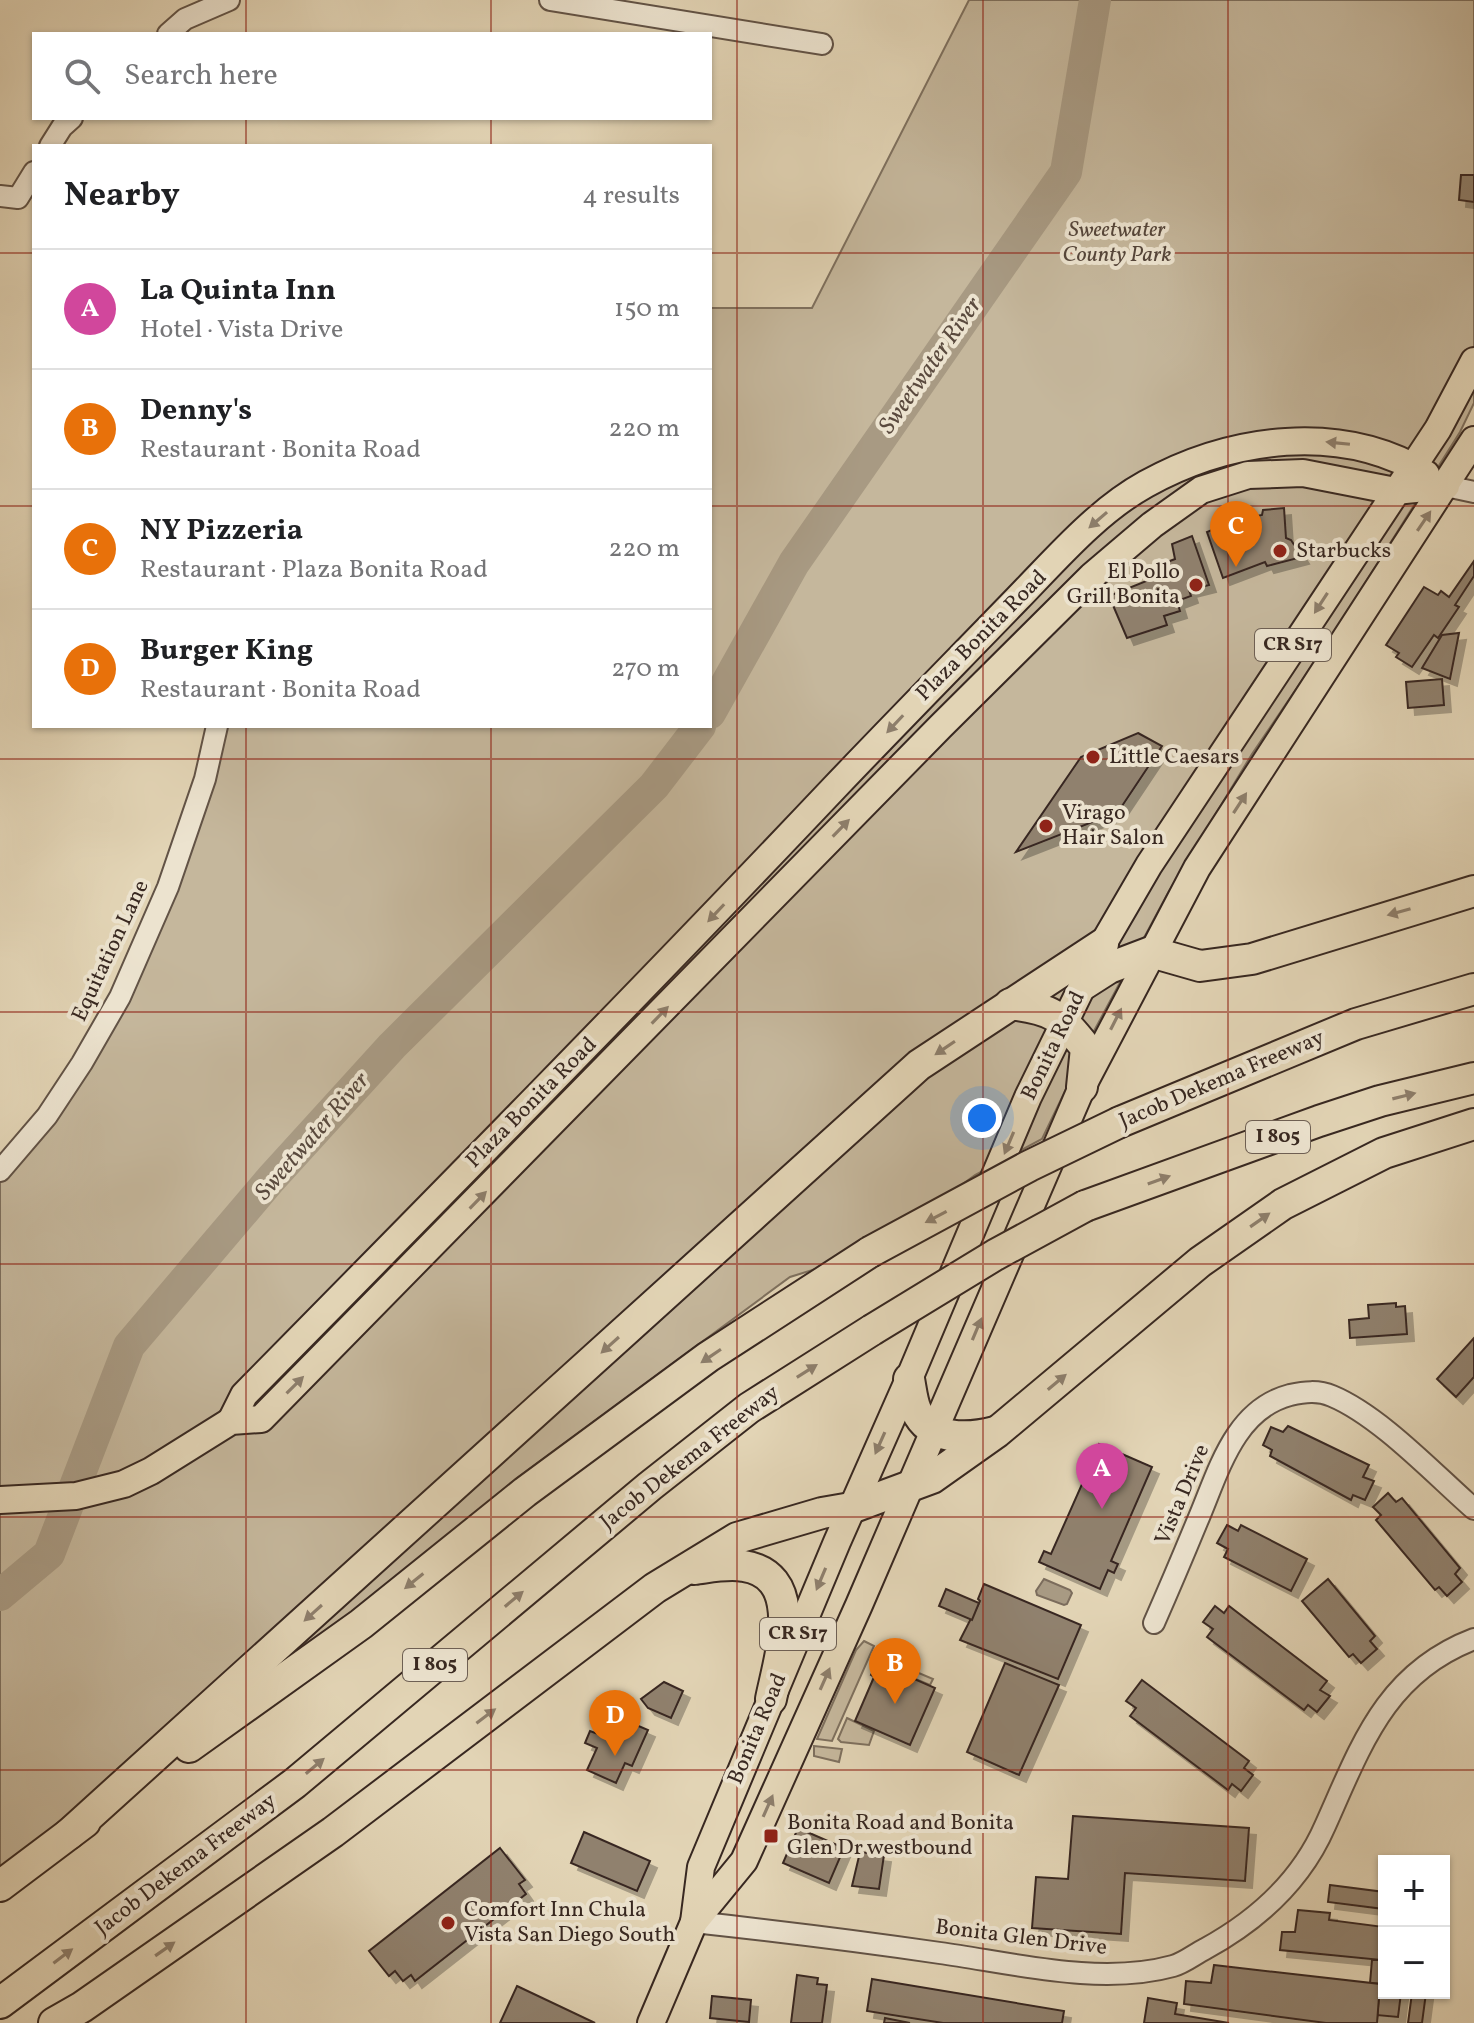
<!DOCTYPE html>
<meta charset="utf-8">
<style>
:root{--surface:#fff;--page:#f2f2f2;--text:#202124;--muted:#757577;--line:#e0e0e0;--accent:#d93025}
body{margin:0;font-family:Vollkorn,serif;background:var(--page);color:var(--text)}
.controls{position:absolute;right:24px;bottom:24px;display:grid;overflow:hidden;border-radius:0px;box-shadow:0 2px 6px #0004}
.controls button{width:72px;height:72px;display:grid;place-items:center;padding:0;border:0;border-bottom:2px solid var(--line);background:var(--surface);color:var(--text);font:40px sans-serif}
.you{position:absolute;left:982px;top:1118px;width:28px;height:28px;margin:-20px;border:6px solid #fff;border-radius:50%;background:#1a73e8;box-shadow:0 0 0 12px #1a73e833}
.badge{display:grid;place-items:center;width:52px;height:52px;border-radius:50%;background:var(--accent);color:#fff;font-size:26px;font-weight:700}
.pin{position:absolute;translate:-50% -66px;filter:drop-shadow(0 2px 4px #0008)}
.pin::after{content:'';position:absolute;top:42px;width:28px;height:24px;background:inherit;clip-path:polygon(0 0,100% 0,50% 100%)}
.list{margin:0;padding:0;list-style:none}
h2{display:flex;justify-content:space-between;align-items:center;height:104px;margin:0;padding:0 32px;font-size:34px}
h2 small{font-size:26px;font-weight:400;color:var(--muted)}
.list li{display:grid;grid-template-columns:52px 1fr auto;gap:24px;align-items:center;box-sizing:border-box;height:120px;padding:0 32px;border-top:2px solid var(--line)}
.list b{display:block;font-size:30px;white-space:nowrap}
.list p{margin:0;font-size:26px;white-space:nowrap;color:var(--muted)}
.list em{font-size:26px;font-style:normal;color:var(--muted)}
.icon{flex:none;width:44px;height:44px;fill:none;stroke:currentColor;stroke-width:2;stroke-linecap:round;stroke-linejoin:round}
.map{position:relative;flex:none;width:1474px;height:2023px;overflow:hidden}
.search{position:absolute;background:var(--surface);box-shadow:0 2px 6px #0004;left:32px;top:32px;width:680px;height:88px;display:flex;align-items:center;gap:20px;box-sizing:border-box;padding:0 28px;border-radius:0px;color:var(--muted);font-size:30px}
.panel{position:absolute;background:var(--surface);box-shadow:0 2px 6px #0004;left:32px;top:144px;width:680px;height:584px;border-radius:0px}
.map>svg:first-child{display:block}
</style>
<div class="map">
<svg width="1474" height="2023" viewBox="0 0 1474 2023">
<defs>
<filter id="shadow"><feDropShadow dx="7" dy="7" stdDeviation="0" flood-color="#0004"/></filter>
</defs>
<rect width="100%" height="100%" fill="#e2d4b5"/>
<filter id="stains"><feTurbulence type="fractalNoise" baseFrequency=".0025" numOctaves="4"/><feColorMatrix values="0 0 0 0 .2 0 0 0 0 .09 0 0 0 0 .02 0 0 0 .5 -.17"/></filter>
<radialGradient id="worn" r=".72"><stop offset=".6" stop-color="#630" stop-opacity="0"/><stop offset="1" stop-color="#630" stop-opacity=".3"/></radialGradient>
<!-- green -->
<g fill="#c5b79c" stroke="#7e705e" stroke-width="2">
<polygon points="969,0 1474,0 1474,403 1460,432 1330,639 1252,754 1169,891 1094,1031 1042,1139 975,1175 870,1252 790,1277 517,1478 353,1615 0,1886 0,1173 108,1019 223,726 710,726 710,308 812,308"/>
<polygon points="864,1641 874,1646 832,1741 817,1739 856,1650"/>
<polygon points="888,1660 933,1679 930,1685 896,1671 898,1667 887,1663"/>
<polygon points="847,1718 874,1731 869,1745 841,1742 838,1739"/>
<polygon points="814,1746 842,1749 839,1762 814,1756"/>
</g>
<!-- water -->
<polygon fill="#a89a83" stroke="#7b6c5c" stroke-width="2" points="1044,1579 1070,1590 1072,1593 1067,1604 1064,1605 1037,1595 1036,1591"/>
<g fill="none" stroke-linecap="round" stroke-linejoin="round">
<!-- river -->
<g stroke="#a89a83" stroke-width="32">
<polyline points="710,713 794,563 1066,172 1095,0"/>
<polyline points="0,1595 49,1554 129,1346 271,1179 392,1046 654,786 700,726"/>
</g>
</g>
<!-- building -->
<g fill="#90816e" stroke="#382821" stroke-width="2" filter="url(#shadow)">
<polygon points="1461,175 1474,175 1474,202 1459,200"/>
<polygon points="1284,508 1286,538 1291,540 1302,557 1267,566 1265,562 1223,578 1207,532 1226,524 1229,529 1246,522 1242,517 1254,512 1257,516 1262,515 1263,510"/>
<polygon points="1192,536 1209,585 1189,590 1191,596 1177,601 1180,611 1164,616 1167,625 1127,638 1109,596 1149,580 1146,570 1175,559 1172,544"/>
<polygon points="1474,561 1474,576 1455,605 1459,607 1438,638 1434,635 1412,667 1396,657 1399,653 1386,645 1424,587 1438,595 1441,591 1449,597"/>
<polygon points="1459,633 1450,679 1422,668 1442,635"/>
<polygon points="1442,679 1444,705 1408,708 1406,682"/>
<polygon points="1138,733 1162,746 1118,812 1016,852 1081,757"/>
<polygon points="1396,1303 1396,1307 1405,1306 1407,1334 1350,1338 1349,1320 1369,1318 1368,1305"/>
<polygon points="1474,1338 1474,1377 1456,1397 1437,1379"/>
<polygon points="1288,1426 1369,1465 1363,1477 1374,1481 1365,1500 1353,1495 1351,1500 1270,1456 1272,1450 1263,1445 1271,1427 1283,1432"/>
<polygon points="1099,1444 1152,1467 1111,1561 1118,1564 1114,1573 1108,1570 1100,1589 1039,1562 1044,1551 1051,1554 1091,1464 1084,1461 1088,1452 1095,1454"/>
<polygon points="1388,1493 1396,1502 1402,1498 1460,1568 1455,1574 1462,1582 1447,1596 1439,1587 1435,1590 1376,1520 1381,1515 1373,1507"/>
<polygon points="1227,1525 1238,1531 1241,1525 1307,1559 1291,1591 1224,1557 1228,1549 1217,1543"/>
<polygon points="1328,1579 1375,1636 1370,1641 1377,1649 1361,1663 1353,1654 1349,1657 1302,1601"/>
<polygon points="984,1584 1081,1625 1058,1679 960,1640 980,1601 978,1599"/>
<polygon points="946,1589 979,1603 972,1620 939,1606"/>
<polygon points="1215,1606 1224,1613 1229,1606 1327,1681 1320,1690 1330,1696 1317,1712 1308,1705 1304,1710 1207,1637 1213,1629 1203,1622"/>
<polygon points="888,1663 897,1668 896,1671 935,1688 910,1745 855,1721 874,1677 871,1675 875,1667 877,1668 879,1664 886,1667"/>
<polygon points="1005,1663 1059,1685 1019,1775 967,1752"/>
<polygon points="1142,1680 1249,1761 1244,1768 1253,1775 1241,1791 1232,1784 1228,1790 1130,1716 1136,1708 1126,1701"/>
<polygon points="664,1682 683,1691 671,1718 648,1708 641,1699"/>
<polygon points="615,1716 648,1730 632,1766 625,1763 616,1783 587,1770 597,1748 585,1743 590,1731 606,1737"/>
<polygon points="1073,1816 1249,1828 1245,1881 1125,1873 1121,1934 1032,1928 1036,1877 1068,1879"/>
<polygon points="798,1828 844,1848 829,1883 783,1863"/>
<polygon points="584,1832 650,1861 637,1891 571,1863"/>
<polygon points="500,1848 525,1880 519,1884 526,1894 415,1981 411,1975 403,1981 395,1971 389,1976 369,1951"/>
<polygon points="860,1852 884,1855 879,1889 852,1886"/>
<polygon points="1330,1885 1384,1892 1384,1909 1328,1902"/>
<polygon points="1298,1910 1330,1913 1329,1920 1384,1927 1381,1960 1280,1950 1282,1932 1295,1932"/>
<polygon points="1384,1942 1384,1993 1401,1993 1398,2017 1377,2015 1377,2020 1380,1984 1370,1983 1372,1960 1381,1960"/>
<polygon points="1214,1965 1380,1984 1377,2023 1326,2023 1184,2004 1186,1981 1211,1983"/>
<polygon points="797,1975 818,1978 817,1984 827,1985 822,2023 791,2023"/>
<polygon points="872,1979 1064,2011 1062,2023 943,2023 867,2011"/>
<polygon points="517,1986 595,2023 500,2023"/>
<polygon points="1412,1993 1426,1993 1422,2023 1408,2023"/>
<polygon points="712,1996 751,2000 749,2022 710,2018"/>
<polygon points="1148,1998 1177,2003 1175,2014 1229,2023 1144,2023"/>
<polygon points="885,2018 910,2023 884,2023"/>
</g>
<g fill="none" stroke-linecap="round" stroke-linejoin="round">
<defs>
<g id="minor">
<polyline points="550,0 822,44"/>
<polyline points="168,34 185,19 229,0"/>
<polyline points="50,146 62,127 72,118"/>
<polyline points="0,196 18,198 34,172"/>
<polyline points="1446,486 1474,492"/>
<polyline points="0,1171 47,1116 82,1063 120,997 168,887 205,779 217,726"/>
<path d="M 1154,1623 C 1169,1589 1183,1556 1197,1522 C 1218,1474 1233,1410 1290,1395 C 1304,1392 1318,1390 1332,1396 C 1380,1416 1434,1474 1474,1509"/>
<path d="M 694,1922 C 776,1931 858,1941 940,1953 C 1012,1963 1101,1986 1173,1966 C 1184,1963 1195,1954 1205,1949 C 1258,1920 1301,1881 1325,1826 C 1361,1746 1385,1673 1474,1639"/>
</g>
<g id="major">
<path d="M 231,1421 L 244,1395 C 442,1194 640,993 835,787 C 895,724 956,662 1017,599 C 1056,559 1097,511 1146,484 C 1231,437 1341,422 1426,474"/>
<polyline points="0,1500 76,1496 124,1484 151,1471 231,1421 261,1419 940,727 1092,576 1152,525 1201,490 1248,475 1303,473 1395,491 1446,486"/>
<polyline points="694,1922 701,1867 837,1542 909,1379 1028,1097 1103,944 1149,865 1438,429 1474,361"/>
<polyline points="651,2023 694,1922 744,1861 859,1605 1082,1087 1197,868 1474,440"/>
</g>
<g id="highway">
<polyline points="1084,984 1109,968 1151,952 1200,966 1252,959 1474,891"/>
<path d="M 1010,1004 C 1052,1009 1060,1015 1086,1048 L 1082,1087"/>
<polyline points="1120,1122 1356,1024 1474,989"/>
<polyline points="1085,1206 1319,1121 1380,1101 1474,1078"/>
<path d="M 909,1379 C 911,1389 912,1401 916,1410 C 930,1441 968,1439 995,1432"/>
<path d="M 694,1569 C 710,1567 728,1563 744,1566 C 807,1576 779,1659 771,1699"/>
<polyline points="189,1747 361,1624 525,1492 708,1357 870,1252"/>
<polyline points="69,1834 919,1065 1103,944"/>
<polyline points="0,1886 85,1822"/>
<polyline points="0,2003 295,1783 650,1486 749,1408 872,1330"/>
<polyline points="54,2023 82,2007 333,1832 655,1588 737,1538 822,1513 851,1508 932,1478 997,1432 1200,1262 1283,1204 1384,1153 1474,1124"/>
</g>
</defs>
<!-- minor casing -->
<use href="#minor" stroke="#625346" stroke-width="24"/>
<!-- major casing -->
<use href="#major" stroke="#382821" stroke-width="30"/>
<!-- highway casing -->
<use href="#highway" stroke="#382821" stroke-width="34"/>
<!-- minor -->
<use href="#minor" stroke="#ece3cf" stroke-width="20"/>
<!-- major -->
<use href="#major" stroke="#e2d4b5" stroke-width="26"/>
<!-- highway -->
<use href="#highway" stroke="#e2d4b5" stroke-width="30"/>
<defs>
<g id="highway-bridge">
<polyline points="870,1252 1029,1166 1120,1122"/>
<polyline points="872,1330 995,1255 1085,1206"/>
</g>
</defs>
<!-- highway-bridge casing -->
<use href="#highway-bridge" stroke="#382821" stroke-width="34" stroke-linecap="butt"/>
<!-- highway-bridge -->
<use href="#highway-bridge" stroke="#e2d4b5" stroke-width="30"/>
</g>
<!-- one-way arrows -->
<defs><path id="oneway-solid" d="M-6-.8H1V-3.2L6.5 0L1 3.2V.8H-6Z" transform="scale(2)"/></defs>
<g fill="#8d7e6b">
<use href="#oneway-solid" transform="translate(1338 443) rotate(-174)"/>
<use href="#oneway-solid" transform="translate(1098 520) rotate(139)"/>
<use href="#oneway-solid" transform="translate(1424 521) rotate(-56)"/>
<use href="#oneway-solid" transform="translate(1321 603) rotate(123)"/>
<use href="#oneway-solid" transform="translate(895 724) rotate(133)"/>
<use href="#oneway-solid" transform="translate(1240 803) rotate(-57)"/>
<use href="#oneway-solid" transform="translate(841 828) rotate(-46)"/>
<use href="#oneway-solid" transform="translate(1399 912) rotate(164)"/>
<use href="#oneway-solid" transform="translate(716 913) rotate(133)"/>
<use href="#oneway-solid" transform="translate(660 1015) rotate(-46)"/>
<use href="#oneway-solid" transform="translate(1116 1019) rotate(-63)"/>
<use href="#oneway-solid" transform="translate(945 1048) rotate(146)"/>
<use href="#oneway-solid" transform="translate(1404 1096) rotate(-14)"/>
<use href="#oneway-solid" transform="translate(1009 1143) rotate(113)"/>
<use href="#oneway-solid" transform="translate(1159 1180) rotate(-20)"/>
<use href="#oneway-solid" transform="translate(478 1200) rotate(-46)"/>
<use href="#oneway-solid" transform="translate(936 1217) rotate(152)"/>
<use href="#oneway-solid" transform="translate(1260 1220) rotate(-35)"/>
<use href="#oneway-solid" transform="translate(977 1329) rotate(-67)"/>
<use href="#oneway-solid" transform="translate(610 1345) rotate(138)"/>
<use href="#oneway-solid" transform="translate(711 1356) rotate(146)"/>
<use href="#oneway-solid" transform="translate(807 1371) rotate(-32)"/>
<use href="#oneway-solid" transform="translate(1057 1382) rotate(-40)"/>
<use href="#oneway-solid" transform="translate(295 1385) rotate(-45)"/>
<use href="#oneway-solid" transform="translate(880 1443) rotate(114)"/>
<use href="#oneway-solid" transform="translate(821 1579) rotate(113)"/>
<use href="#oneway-solid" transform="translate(414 1581) rotate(141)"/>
<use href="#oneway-solid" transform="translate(514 1599) rotate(-40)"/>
<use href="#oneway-solid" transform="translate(313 1613) rotate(138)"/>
<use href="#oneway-solid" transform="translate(825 1679) rotate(-66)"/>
<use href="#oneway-solid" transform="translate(486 1716) rotate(-37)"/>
<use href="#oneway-solid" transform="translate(315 1766) rotate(-40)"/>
<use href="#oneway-solid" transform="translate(768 1806) rotate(-66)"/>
<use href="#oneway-solid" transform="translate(165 1949) rotate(-35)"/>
<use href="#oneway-solid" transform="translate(63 1956) rotate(-37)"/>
</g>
<!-- grid -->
<path fill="none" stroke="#8f2418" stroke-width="2" stroke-opacity="0.55" d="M 246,0 L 246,34M 491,0 L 491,34M 737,0 L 737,2023M 983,0 L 983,2023M 1228,0 L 1228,2023M 246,118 L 246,146M 491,118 L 491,146M 0,253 L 34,253M 710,253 L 1474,253M 0,506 L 34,506M 710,506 L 1474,506M 246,726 L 246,2023M 491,726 L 491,2023M 0,759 L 1474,759M 0,1012 L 1474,1012M 0,1264 L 1474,1264M 0,1517 L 1474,1517M 0,1770 L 1474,1770"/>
<!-- markers -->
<g fill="#8f2418" stroke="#ece3cf" stroke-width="3">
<circle cx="1280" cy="551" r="8"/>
<circle cx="1196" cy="585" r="8"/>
<circle cx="1093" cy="757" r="8"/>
<circle cx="1046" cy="826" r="8"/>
<rect x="763" y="1828" width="16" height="16" rx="4"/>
<circle cx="448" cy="1923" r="8"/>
</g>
<g text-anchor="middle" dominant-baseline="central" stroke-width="8" stroke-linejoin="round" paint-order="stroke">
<!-- shield labels -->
<g fill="#ece3cf" stroke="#6e6055" stroke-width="2">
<rect x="1255" y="629" width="76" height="32" rx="6"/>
<rect x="1246" y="1121" width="64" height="32" rx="6"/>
<rect x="760" y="1618" width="76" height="32" rx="6"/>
<rect x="403" y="1649" width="64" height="32" rx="6"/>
</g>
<g font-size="20" font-weight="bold" fill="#382821">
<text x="1293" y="645">CR S17</text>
<text x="1278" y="1137">I 805</text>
<text x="798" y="1634">CR S17</text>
<text x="435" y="1665">I 805</text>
</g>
<!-- park labels -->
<g font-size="22" font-style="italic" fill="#54453a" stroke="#ece3cf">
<text x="1117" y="230">Sweetwater<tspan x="1117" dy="25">County Park</tspan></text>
</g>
<!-- poi labels -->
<g font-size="22" fill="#382821" stroke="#ece3cf" text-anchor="start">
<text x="1296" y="551">Starbucks</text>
<text x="1180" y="572" text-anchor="end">El Pollo<tspan x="1180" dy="25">Grill Bonita</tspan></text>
<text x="1109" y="757">Little Caesars</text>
<text x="1062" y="813">Virago<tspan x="1062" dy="25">Hair Salon</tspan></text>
<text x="787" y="1823">Bonita Road and Bonita<tspan x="787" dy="25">Glen Dr westbound</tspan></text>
<text x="464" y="1910">Comfort Inn Chula<tspan x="464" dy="25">Vista San Diego South</tspan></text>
</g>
<!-- street labels -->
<g font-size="22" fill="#382821" stroke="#ece3cf">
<text transform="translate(982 636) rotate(-45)">Plaza Bonita Road</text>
<text transform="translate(111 951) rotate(-65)">Equitation Lane</text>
<text transform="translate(1054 1046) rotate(-64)">Bonita Road</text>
<text transform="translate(1222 1080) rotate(-23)">Jacob Dekema Freeway</text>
<text transform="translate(532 1103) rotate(-45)">Plaza Bonita Road</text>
<text transform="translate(690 1458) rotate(-38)">Jacob Dekema Freeway</text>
<text transform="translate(1183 1495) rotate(-67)">Vista Drive</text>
<text transform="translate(758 1729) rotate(-67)">Bonita Road</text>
<text transform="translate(186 1865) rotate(-37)">Jacob Dekema Freeway</text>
<text transform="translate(1021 1938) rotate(7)">Bonita Glen Drive</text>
</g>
<!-- water labels -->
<g font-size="24" font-style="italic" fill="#5a4a3e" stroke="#ece3cf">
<text transform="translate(931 366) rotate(-55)">Sweetwater River</text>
<text transform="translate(313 1137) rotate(-49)">Sweetwater River</text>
</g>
</g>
<rect width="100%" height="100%" filter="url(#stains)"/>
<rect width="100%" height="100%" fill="url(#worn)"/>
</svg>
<div class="controls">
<button>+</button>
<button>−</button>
</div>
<div class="you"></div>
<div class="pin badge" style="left:1102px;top:1509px;background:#d1479c">A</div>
<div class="pin badge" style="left:895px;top:1704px;background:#e8710a">B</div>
<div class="pin badge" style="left:1236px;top:567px;background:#e8710a">C</div>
<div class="pin badge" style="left:615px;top:1756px;background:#e8710a">D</div>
<div class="search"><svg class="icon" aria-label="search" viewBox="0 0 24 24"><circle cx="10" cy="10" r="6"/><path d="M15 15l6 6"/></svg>Search here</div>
<section class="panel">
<h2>Nearby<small>4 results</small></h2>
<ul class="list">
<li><span class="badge" style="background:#d1479c">A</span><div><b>La Quinta Inn</b><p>Hotel · Vista Drive</p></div><em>150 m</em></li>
<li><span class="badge" style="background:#e8710a">B</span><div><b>Denny's</b><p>Restaurant · Bonita Road</p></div><em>220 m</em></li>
<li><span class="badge" style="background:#e8710a">C</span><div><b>NY Pizzeria</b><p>Restaurant · Plaza Bonita Road</p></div><em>220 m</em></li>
<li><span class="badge" style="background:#e8710a">D</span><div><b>Burger King</b><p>Restaurant · Bonita Road</p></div><em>270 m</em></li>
</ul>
</section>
</div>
